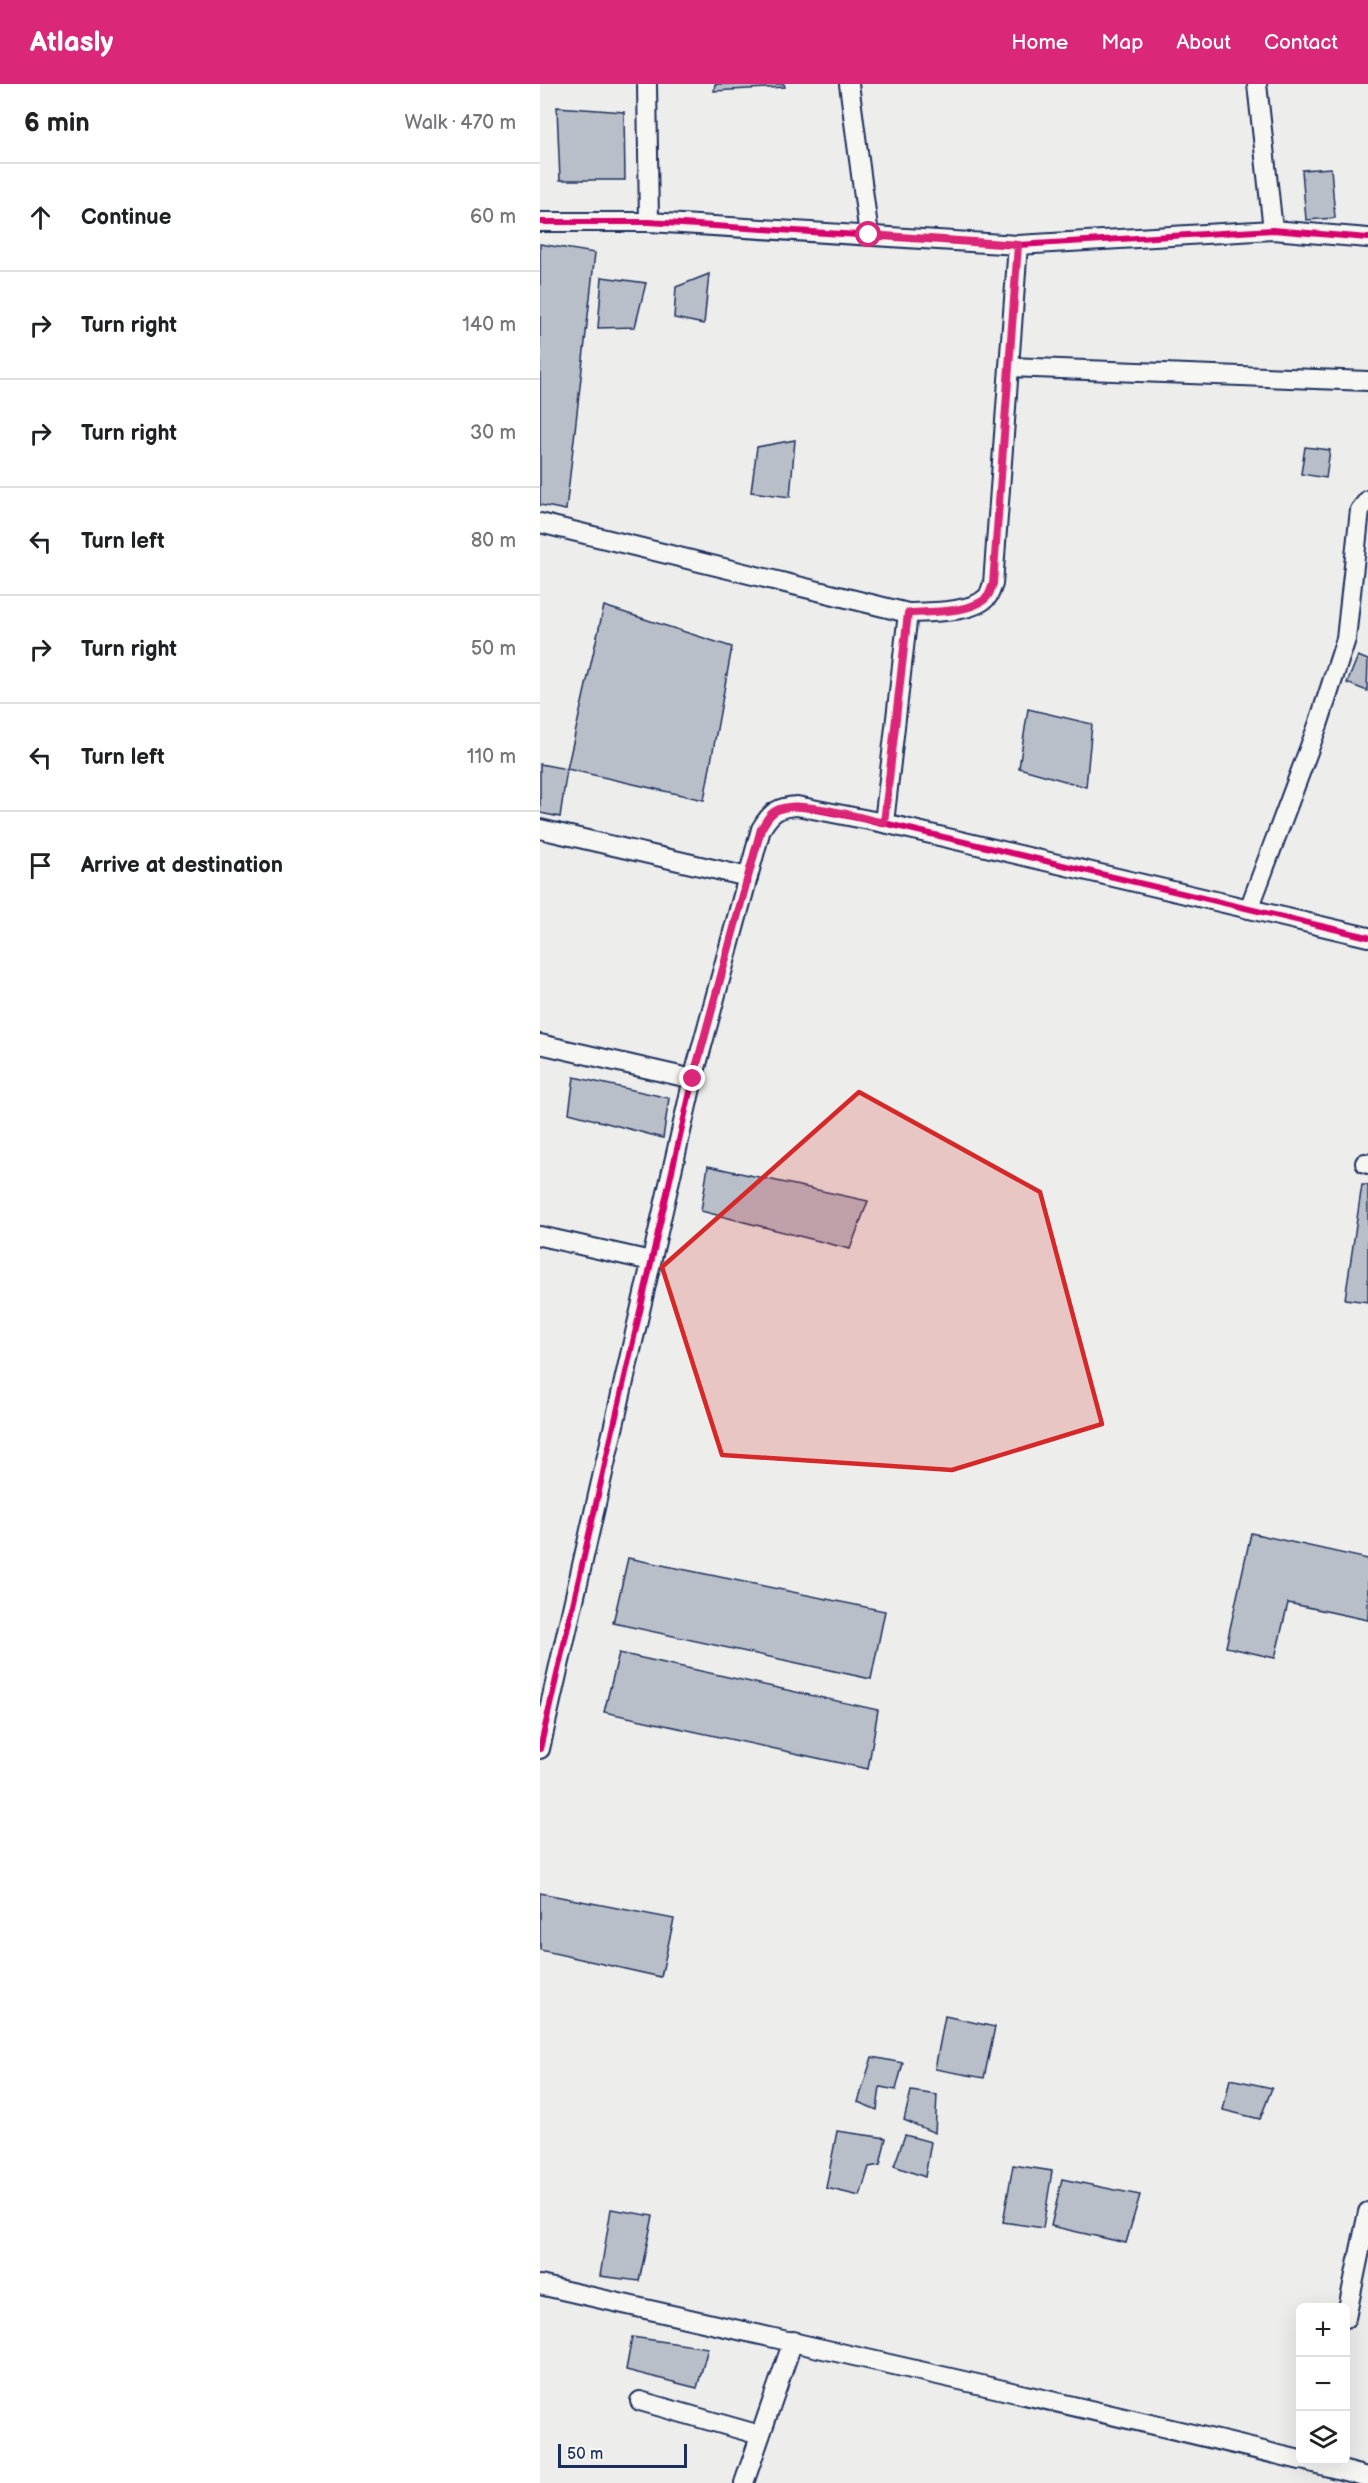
<!DOCTYPE html>
<meta charset="utf-8">
<style>
:root{--surface:#fff;--page:#f6f6f6;--text:#202124;--muted:#757577;--line:#e0e0e0;--accent:#db2777}
body{margin:0;font-family:"Balsamiq Sans",sans-serif;background:var(--page);color:var(--text)}
.controls{position:absolute;right:18px;bottom:18px;display:grid;overflow:hidden;border-radius:9px;box-shadow:0 6px 24px #0002}
.controls button{width:54px;height:54px;display:grid;place-items:center;padding:0;border:0;border-bottom:2px solid var(--line);background:var(--surface);color:var(--text);font:30px sans-serif}
.scale{position:absolute;left:18px;bottom:15px;width:129px;box-sizing:border-box;padding-left:6px;border:3px solid #1b2f5e;border-top:0;font-size:16px;line-height:21px;white-space:nowrap;color:#1b2f5e;-webkit-text-stroke:4px #f6f6f2;paint-order:stroke}
.stop{position:absolute;width:18px;height:18px;margin:-14px;border:4px solid #db2777;border-radius:50%;background:#fff}
.stop.end{background:#db2777;border-color:#fff;box-shadow:0 2px 6px #0008}
.list{margin:0;padding:0;list-style:none}
h2{display:flex;justify-content:space-between;align-items:center;height:78px;margin:0;padding:0 24px;font-size:26px}
h2 small{font-size:20px;font-weight:400;color:var(--muted)}
.list li{display:grid;grid-template-columns:39px 1fr auto;gap:18px;align-items:center;box-sizing:border-box;height:108px;padding:0 24px;border-top:2px solid var(--line)}
.list b{display:block;font-size:22px;white-space:nowrap}
.list em{font-size:20px;font-style:normal;color:var(--muted)}
.icon{flex:none;width:33px;height:33px;fill:none;stroke:currentColor;stroke-width:2;stroke-linecap:round;stroke-linejoin:round}
.map{position:relative;flex:none;width:828px;height:2399px;overflow:hidden}
header{display:flex;align-items:center;gap:36px;box-sizing:border-box;height:84px;padding:0 30px;background:var(--accent);color:#fff}
header strong{font-size:28px}
nav{display:flex;gap:33px;margin-inline-start:auto;font-size:21px}
main{display:flex}
aside{flex:1;background:var(--surface)}
.map>svg:first-child{display:block}
</style>
<header>
<strong>Atlasly</strong>
<nav><a>Home</a><a>Map</a><a>About</a><a>Contact</a></nav>
</header>
<main>
<aside>
<h2>6 min<small>Walk · 470 m</small></h2>
<ul class="list">
<li><svg class="icon" aria-label="ahead" viewBox="0 0 24 24"><path d="M12 20V5M6 11l6-6 6 6"/></svg><div><b>Continue</b></div><em>60 m</em></li>
<li><svg class="icon" aria-label="right" viewBox="0 0 24 24"><path d="M7 20v-9h11M14 6l5 5-5 5"/></svg><div><b>Turn right</b></div><em>140 m</em></li>
<li><svg class="icon" aria-label="right" viewBox="0 0 24 24"><path d="M7 20v-9h11M14 6l5 5-5 5"/></svg><div><b>Turn right</b></div><em>30 m</em></li>
<li><svg class="icon" aria-label="left" viewBox="0 0 24 24"><path d="M17 20v-9H6M10 6l-5 5 5 5"/></svg><div><b>Turn left</b></div><em>80 m</em></li>
<li><svg class="icon" aria-label="right" viewBox="0 0 24 24"><path d="M7 20v-9h11M14 6l5 5-5 5"/></svg><div><b>Turn right</b></div><em>50 m</em></li>
<li><svg class="icon" aria-label="left" viewBox="0 0 24 24"><path d="M17 20v-9H6M10 6l-5 5 5 5"/></svg><div><b>Turn left</b></div><em>110 m</em></li>
<li><svg class="icon" aria-label="arrive" viewBox="0 0 24 24"><path d="M6 21V4h12l-3 4 3 4H6"/></svg><div><b>Arrive at destination</b></div></li>
</ul>
</aside>
<div class="map">
<svg width="828" height="2399" viewBox="0 0 828 2399">
<rect width="100%" height="100%" fill="#edeeec"/>
<filter id="ink" filterUnits="userSpaceOnUse"><feTurbulence type="fractalNoise" baseFrequency=".0167" numOctaves="2"/><feDisplacementMap in="SourceGraphic" scale="12" xChannelSelector="R" yChannelSelector="G"/><feConvolveMatrix kernelMatrix="1 2 1 2 8 2 1 2 1" color-interpolation-filters="sRGB"/></filter>
<g filter="url(#ink)">
<!-- building -->
<g fill="#b9bfc8" stroke="#1b2f5e" stroke-width="1.5">
<polygon points="175,0 244,0 245,3 174,7"/>
<polygon points="17,23 84,28 85,96 20,96"/>
<polygon points="791,84 795,134 766,136 762,86"/>
<polygon points="0,160 55,169 26,426 0,421"/>
<polygon points="169,190 164,240 134,234 136,203"/>
<polygon points="62,193 106,199 95,243 58,244"/>
<polygon points="255,356 250,413 211,408 217,363"/>
<polygon points="765,363 790,366 786,394 761,390"/>
<polygon points="64,522 192,563 164,716 27,685"/>
<polygon points="818,572 828,576 827,607 807,599"/>
<polygon points="488,625 552,640 546,703 479,684"/>
<polygon points="0,680 27,685 20,733 0,729"/>
<polygon points="34,993 129,1014 123,1054 29,1029"/>
<polygon points="168,1082 328,1117 310,1165 161,1127"/>
<polygon points="822,1101 828,1101 828,1218 805,1215"/>
<polygon points="711,1449 828,1475 828,1536 748,1519 735,1574 686,1563"/>
<polygon points="88,1474 345,1527 331,1595 73,1539"/>
<polygon points="79,1569 338,1626 328,1685 64,1628"/>
<polygon points="0,1809 134,1835 121,1893 0,1866"/>
<polygon points="405,1932 455,1943 444,1994 395,1985"/>
<polygon points="332,1973 363,1979 356,2006 340,2003 337,2026 318,2018"/>
<polygon points="690,1995 732,2004 720,2035 683,2026"/>
<polygon points="371,2007 397,2011 395,2049 364,2036"/>
<polygon points="297,2047 346,2054 340,2081 329,2083 320,2112 286,2104"/>
<polygon points="365,2051 391,2058 385,2093 354,2082"/>
<polygon points="473,2081 512,2087 503,2144 463,2138"/>
<polygon points="522,2095 600,2111 586,2159 511,2142"/>
<polygon points="71,2125 113,2132 99,2197 60,2192"/>
<polygon points="92,2253 168,2264 157,2304 86,2286"/>
</g>
<g fill="none" stroke-linecap="round" stroke-linejoin="round">
<defs>
<g id="minor">
<polyline points="107,0 109,138"/>
<polyline points="309,0 329,151"/>
<polyline points="717,0 733,146"/>
<polyline points="0,138 109,138 478,161 733,146 828,154"/>
<polyline points="469,283 828,297"/>
<path d="M 0,439 L 368,529 C 388,528 433,529 447,513 C 450,510 451,504 453,500 L 478,161"/>
<polyline points="344,739 368,529"/>
<polyline points="0,745 208,793"/>
<polyline points="709,825 778,641 806,555 820,426 828,416"/>
<polyline points="0,960 153,995"/>
<polyline points="825,1079 828,1080"/>
<polyline points="0,1152 111,1177"/>
<path d="M 0,1665 L 153,995 L 221,745 C 231,728 238,723 257,722 L 344,739 L 828,853"/>
<path d="M 0,2201 C 253,2259 508,2314 760,2376"/>
<polyline points="806,2234 828,2128"/>
<polyline points="100,2317 220,2351"/>
<polyline points="762,2376 828,2393"/>
<polyline points="204,2399 253,2257"/>
</g>
</defs>
<!-- minor casing -->
<use href="#minor" stroke="#1b2f5e" stroke-width="22"/>
<!-- minor -->
<use href="#minor" stroke="#f6f6f2" stroke-width="18"/>
<defs>
<g id="cycleway">
<polyline points="0,138 109,138 478,161 733,146 828,154"/>
<path d="M 0,1665 L 153,995 L 221,745 C 231,728 238,723 257,722 L 344,739 L 828,853"/>
</g>
</defs>
<!-- cycleway casing -->
<use href="#cycleway" stroke="#f6f6f2" stroke-width="10"/>
<!-- cycleway -->
<use href="#cycleway" stroke="#d6006c" stroke-width="6"/>
</g>
</g>
<g fill="none" stroke-linecap="round" stroke-linejoin="round" filter="url(#ink)">
<!-- route -->
<path stroke="#db2777" stroke-width="8" d="M 153,995 L 221,745 C 225,739 228,731 235,727 C 255,714 320,734 344,739 L 368,529 C 388,528 433,529 447,513 C 450,510 451,504 453,500 L 478,161 L 329,151"/>
</g>
<!-- marked area -->
<path fill="#d62828" fill-opacity="0.2" stroke="#d62828" stroke-width="4.5" stroke-linejoin="round" d="M 319,1008 L 500,1108 L 562,1340 L 412,1386 L 182,1371 L 122,1183 Z"/>
</svg>
<div class="controls">
<button>+</button>
<button>−</button>
<button><svg class="icon" aria-label="layers" viewBox="0 0 24 24"><path d="M12 4l9 5-9 5-9-5zM3 14l9 5 9-5"/></svg></button>
</div>
<div class="scale">50 m</div>
<div class="stop" style="left:329px;top:151px"></div>
<div class="stop end" style="left:153px;top:995px"></div>
</div>
</main>
